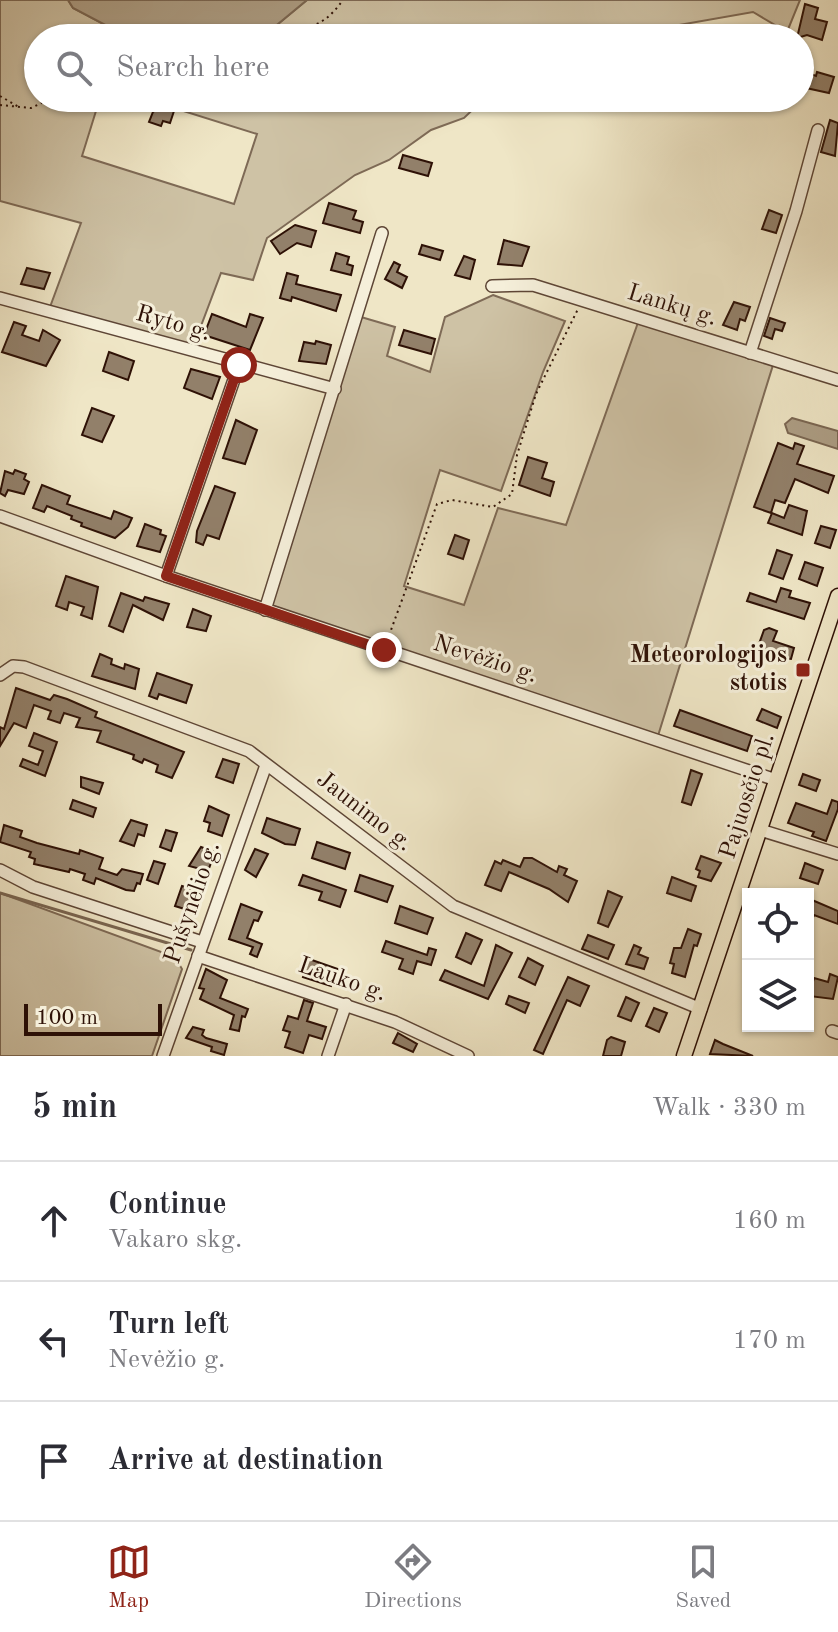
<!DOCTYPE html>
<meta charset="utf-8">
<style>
:root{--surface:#fff;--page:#f7f7f7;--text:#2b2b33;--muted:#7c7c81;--line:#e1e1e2;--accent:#8f2418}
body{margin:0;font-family:"Old Standard TT",serif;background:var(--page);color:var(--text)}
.controls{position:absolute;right:24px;bottom:24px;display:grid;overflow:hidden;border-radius:0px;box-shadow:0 2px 6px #0004}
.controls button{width:72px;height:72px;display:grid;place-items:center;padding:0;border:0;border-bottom:2px solid var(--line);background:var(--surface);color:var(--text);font:40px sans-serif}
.scale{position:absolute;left:24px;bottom:20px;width:138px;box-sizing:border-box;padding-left:8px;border:4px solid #2e1106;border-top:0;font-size:22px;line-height:28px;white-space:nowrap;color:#2e1106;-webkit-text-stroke:6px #f5efda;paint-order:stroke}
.stop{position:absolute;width:24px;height:24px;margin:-18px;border:6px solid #8f2418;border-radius:50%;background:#fff}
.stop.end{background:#8f2418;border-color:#fff;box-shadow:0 2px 8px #0008}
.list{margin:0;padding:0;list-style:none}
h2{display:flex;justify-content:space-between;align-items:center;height:104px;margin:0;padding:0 32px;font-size:34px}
h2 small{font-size:26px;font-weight:400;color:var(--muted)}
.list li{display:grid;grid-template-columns:52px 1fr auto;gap:24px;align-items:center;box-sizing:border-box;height:120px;padding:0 32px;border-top:2px solid var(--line)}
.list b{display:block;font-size:30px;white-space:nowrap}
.list p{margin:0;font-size:26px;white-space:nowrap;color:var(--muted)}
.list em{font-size:26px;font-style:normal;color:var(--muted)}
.icon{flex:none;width:44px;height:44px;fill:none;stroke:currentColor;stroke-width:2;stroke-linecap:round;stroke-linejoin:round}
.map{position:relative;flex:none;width:838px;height:1056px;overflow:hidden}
.search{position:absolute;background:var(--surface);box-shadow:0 2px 6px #0004;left:24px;right:24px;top:24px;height:88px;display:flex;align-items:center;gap:20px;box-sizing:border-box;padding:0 28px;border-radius:44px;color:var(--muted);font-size:30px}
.sheet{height:464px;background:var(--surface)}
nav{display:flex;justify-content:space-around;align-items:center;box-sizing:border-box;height:112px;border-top:2px solid var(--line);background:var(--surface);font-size:22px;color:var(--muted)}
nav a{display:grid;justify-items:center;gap:4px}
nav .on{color:var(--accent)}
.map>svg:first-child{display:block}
</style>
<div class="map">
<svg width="838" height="1056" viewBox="0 0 838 1056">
<rect width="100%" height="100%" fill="#efe6c6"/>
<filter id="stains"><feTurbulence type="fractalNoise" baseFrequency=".0025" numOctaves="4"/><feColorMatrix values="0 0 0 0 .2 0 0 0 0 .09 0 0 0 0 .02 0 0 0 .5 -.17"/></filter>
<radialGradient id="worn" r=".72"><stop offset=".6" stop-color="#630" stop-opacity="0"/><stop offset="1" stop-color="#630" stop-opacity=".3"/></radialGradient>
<!-- green -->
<g fill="#cec2a5" stroke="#7e6a56" stroke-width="2">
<polygon points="0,0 68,0 73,8 130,38 38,38 38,98 100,98 82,156 234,204 257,134 142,98 485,98 464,118 431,130 389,160 355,175 267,238 253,280 221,273 193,347 50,307 81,223 0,201"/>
<polygon points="307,0 800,0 787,32 753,12 605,38 267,38 272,29"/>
<polygon points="493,295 565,321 543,372 501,491 440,470 404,586 464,605 498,508 566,525 640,317 773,365 657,739 308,621 270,605 361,317 395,327 387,356 430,372 445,317"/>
<polygon points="0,893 175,957 182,969 152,1056 0,1056"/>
</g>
<!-- water -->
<g fill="#ad9e85" stroke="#7a6652" stroke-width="2">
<polygon points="68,0 307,0 272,29 267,38 130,38 73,8"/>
<polygon points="792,418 838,431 838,449 788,433 785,424"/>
</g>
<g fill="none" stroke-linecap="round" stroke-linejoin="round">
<!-- stream -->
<polyline stroke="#7a6652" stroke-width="3" points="0,893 191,950"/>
</g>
<!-- building -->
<g fill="#92806a" stroke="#2e1106" stroke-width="2">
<polygon points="805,4 818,8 815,19 827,22 822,40 807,35 797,38"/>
<polygon points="817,72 834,77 829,93 806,88 811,74 816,76"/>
<polygon points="161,107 174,111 170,123 163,121 161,126 149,122 153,112"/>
<polygon points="830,120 838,123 835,156 821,152"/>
<polygon points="403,155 432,163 428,176 399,168"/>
<polygon points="329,203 356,211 353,219 363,222 360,233 323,223"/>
<polygon points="769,210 782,215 776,233 762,229"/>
<polygon points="295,225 316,231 311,247 297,243 280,254 271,241"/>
<polygon points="504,240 529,247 522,266 498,264"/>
<polygon points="422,245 443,251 440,260 419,254"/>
<polygon points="336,253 349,257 347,264 353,266 351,275 331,270"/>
<polygon points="464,256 475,260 470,279 455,275"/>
<polygon points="394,262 400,265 397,272 407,277 402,288 385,279"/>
<polygon points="27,268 50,273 44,289 21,284"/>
<polygon points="287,273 298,276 296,284 341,295 336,311 292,297 291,301 280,298"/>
<polygon points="734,302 750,307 745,321 740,319 737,330 723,325"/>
<polygon points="212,314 246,327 250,314 263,318 250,350 204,335"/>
<polygon points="770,318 785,323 782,331 775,329 772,339 764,336"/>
<polygon points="14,322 26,326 22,335 39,341 43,330 60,340 46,366 2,352"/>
<polygon points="404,330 435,339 431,354 399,345"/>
<polygon points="316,341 331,345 326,364 299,361 304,342 315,344"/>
<polygon points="109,352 134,361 128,380 103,371"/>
<polygon points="191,369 220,377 212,399 184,388"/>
<polygon points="92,408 114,416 102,442 82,435"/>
<polygon points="236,420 257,430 245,464 223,458"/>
<polygon points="778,443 793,449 795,443 804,446 797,464 834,476 828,493 795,479 785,503 775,500 771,513 754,507"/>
<polygon points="528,457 547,463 542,478 554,482 550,496 519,485"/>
<polygon points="15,470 26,474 24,479 29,482 24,494 8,490 5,496 0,493 5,471 13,474"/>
<polygon points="42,485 70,496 67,504 111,519 114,511 132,518 128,527 115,538 81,526 82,523 71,519 72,516 47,506 44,512 33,508"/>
<polygon points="215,486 235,493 219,539 207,535 203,545 196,542 197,531"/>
<polygon points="789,505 807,511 802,535 768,523 772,513 784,518"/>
<polygon points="145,524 161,530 160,534 166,536 160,552 137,546"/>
<polygon points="821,526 836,530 830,548 815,543"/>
<polygon points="455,535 469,540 463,559 448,554"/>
<polygon points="777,550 792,555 783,579 769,574"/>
<polygon points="805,562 823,568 817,586 799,579"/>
<polygon points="66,576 98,587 92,619 81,615 84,607 69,602 67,610 56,606"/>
<polygon points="781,588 791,591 789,597 810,603 804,619 747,601 750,593 776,602"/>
<polygon points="121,593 143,601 145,597 169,604 163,620 133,605 123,632 109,626"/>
<polygon points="193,609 211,616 206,631 187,627"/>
<polygon points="769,628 777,631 773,641 794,648 791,659 755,655 764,630"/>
<polygon points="100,654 112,659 111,664 124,669 125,664 139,669 135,689 92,676"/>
<polygon points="157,673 192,685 186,703 159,694 157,699 149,696"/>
<polygon points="16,688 50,700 54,695 67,699 97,712 95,717 184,752 172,778 156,772 158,765 144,759 142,763 133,759 134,755 97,742 101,731 76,727 80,718 64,713 60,723 48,719 51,711 34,705 26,728 14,723 0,746 0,727 4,729"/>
<polygon points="762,709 781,717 777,728 757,720"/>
<polygon points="680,710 752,736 747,751 674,726"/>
<polygon points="34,733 57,742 45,776 20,766 23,759 38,765 43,751 29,746"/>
<polygon points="223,759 239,764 233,783 216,777"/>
<polygon points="691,770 702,774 691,805 682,802"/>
<polygon points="803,774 820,780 816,791 799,785"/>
<polygon points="81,777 103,783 99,794 81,787"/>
<polygon points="73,800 96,808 93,817 70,809"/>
<polygon points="832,800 838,802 838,809 826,841 812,836 814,832 788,823 796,803 827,814"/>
<polygon points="209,806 229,815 222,836 208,831 210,823 204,821"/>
<polygon points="267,818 300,829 295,845 285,844 262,833"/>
<polygon points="131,820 147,825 144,836 138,834 134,846 120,841"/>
<polygon points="4,825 22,831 20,837 37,843 79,854 80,850 103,858 99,869 117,875 122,869 143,874 140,884 137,883 134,891 126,890 96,878 94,884 83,880 85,874 70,869 69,872 34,864 35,859 29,857 31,852 0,842"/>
<polygon points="166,830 177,833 171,851 160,847"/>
<polygon points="317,842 350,853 345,869 312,858"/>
<polygon points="201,847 215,852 208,871 189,866"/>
<polygon points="255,849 268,854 256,877 245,870"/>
<polygon points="701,856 721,863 711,881 698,877 700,871 696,869"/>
<polygon points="524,858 532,858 557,872 559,866 567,869 564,875 577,881 568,902 549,889 509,872 501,891 485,885 495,861 501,864 503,860 520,867"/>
<polygon points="154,861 165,864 158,884 147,880"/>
<polygon points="805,863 823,870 818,884 800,878"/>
<polygon points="303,875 346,890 340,907 319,900 322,892 299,885"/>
<polygon points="360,875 393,886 387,902 355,891"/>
<polygon points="672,877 696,886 691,901 667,893"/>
<polygon points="182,886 203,893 200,901 195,900 191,911 175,906"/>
<polygon points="608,891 622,897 608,927 598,923"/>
<polygon points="812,900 838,911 838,924 814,915 808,929"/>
<polygon points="241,904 262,912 258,921 254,920 247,938 262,944 257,957 250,954 253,947 229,939"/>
<polygon points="400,906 433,918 427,934 395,923"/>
<polygon points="688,929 701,934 697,946 694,945 685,977 672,973 674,964 670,963 674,948 681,948"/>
<polygon points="466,933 482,940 471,964 456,957"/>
<polygon points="588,935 614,945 608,959 582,949"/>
<polygon points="386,941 427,955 429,948 436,950 431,965 417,961 413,974 399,969 403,959 382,952"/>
<polygon points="496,945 512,953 488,999 440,980 445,970 484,986"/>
<polygon points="634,945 641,948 638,954 648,958 644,969 626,964"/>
<polygon points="528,958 543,966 535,985 519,977"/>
<polygon points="309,959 338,969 331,986 303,977"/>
<polygon points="206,969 227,980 220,998 248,1009 245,1017 242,1016 239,1031 230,1029 234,1015 200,999 204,989 199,988"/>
<polygon points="830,974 838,977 833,999 809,996 814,978 828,982"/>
<polygon points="568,977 589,986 580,1006 567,1000 543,1054 534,1050"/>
<polygon points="509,996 529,1003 525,1013 506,1004"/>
<polygon points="626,997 639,1003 631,1021 618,1016"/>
<polygon points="304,1000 313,1003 307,1021 326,1027 322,1039 309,1035 303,1053 285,1047 290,1032 283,1030 288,1016 298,1019"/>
<polygon points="654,1008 667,1013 659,1032 646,1026"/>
<polygon points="193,1027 204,1030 202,1035 206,1038 227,1044 224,1055 211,1051 212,1047 186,1038"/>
<polygon points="398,1033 417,1044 413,1052 393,1043"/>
<polygon points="611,1037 625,1042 621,1056 603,1056 607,1040"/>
<polygon points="715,1040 723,1044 753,1056 710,1054"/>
</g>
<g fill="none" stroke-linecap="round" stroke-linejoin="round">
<defs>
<g id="minor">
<polyline points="492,286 533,285 838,380"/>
<polyline points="0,298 335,389"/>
<polyline points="750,353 796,211 818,130"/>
<polyline points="0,516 166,576 776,780"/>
<polyline points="166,576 239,365"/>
<polyline points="265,610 382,233"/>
<polyline points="0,675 13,666 24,667 249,751 453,906 701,1009"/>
<polyline points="760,830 838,854"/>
<polyline points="0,870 33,887 202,942"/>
<polyline points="198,956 395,1022 468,1056"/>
<polyline points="832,1031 838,1033"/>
<polyline points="163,1056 266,765"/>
<polyline points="328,1056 346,1004"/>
</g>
<polyline id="major" points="684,1056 838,596"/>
</defs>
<!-- minor casing -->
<use href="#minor" stroke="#5e4636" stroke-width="14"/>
<!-- major casing -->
<use href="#major" stroke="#2e1106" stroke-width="17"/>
<!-- path -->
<g stroke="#2e1106" stroke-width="2" stroke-dasharray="2 4" stroke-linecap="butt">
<path d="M 292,38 L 302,27 C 320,27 333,14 343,0"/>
<polyline points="0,96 19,107"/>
<polyline points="0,105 31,108 52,98"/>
<polyline points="387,641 437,504 452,500 493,507 512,494 517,455 536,394 578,309"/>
</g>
<!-- minor -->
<use href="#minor" stroke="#f5efda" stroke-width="11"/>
<!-- major -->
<use href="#major" stroke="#efe6c6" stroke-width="14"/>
</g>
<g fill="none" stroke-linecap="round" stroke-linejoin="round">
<!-- route -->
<polyline stroke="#8f2418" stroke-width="10" points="239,365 166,576 384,650"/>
</g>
<!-- markers -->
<rect fill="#8f2418" stroke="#f5efda" stroke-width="3" x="795" y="662" width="16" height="16" rx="4"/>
<g text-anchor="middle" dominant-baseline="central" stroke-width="6" stroke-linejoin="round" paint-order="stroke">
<!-- street labels -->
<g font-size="24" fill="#2e1106" stroke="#f5efda">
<text transform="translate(672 306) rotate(17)">Lankų g.</text>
<text transform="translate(173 324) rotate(16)">Ryto g.</text>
<text transform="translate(485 660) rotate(18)">Nevėžio g.</text>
<text transform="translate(748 796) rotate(-72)">Pajuosčio pl.</text>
<text transform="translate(364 812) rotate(38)">Jaunimo g.</text>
<text transform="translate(193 903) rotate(-71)">Pušynėlio g.</text>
<text transform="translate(342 980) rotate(19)">Lauko g.</text>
</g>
<!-- poi labels -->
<g font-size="24" font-weight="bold" fill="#2e1106" stroke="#f5efda" text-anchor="end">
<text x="787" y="656">Meteorologijos<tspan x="787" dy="28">stotis</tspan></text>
</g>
</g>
<rect width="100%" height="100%" filter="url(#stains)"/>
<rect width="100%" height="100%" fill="url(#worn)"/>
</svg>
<div class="controls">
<button><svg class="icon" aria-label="locate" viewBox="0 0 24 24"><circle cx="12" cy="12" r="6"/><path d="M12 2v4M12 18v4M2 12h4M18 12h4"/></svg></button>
<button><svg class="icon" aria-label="layers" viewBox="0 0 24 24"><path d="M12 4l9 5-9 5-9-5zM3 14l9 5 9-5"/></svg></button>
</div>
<div class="scale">100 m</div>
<div class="stop" style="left:239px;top:365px"></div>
<div class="stop end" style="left:384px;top:650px"></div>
<div class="search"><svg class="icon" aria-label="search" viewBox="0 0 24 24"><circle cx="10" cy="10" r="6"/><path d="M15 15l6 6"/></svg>Search here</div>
</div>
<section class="sheet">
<h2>5 min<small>Walk · 330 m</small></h2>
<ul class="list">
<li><svg class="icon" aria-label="ahead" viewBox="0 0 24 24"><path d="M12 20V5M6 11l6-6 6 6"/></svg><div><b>Continue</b><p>Vakaro skg.</p></div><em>160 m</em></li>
<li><svg class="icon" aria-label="left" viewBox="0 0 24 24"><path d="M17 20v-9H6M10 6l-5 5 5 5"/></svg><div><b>Turn left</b><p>Nevėžio g.</p></div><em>170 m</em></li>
<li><svg class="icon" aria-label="arrive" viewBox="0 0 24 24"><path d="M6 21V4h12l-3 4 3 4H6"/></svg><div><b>Arrive at destination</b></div></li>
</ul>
</section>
<nav>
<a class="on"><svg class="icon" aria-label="map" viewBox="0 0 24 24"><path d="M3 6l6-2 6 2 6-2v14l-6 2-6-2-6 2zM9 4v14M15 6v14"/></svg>Map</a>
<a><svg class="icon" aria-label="directions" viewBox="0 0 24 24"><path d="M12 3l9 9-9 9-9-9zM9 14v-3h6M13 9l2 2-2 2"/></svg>Directions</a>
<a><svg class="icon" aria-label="saved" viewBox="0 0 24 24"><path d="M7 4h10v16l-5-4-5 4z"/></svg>Saved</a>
</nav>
